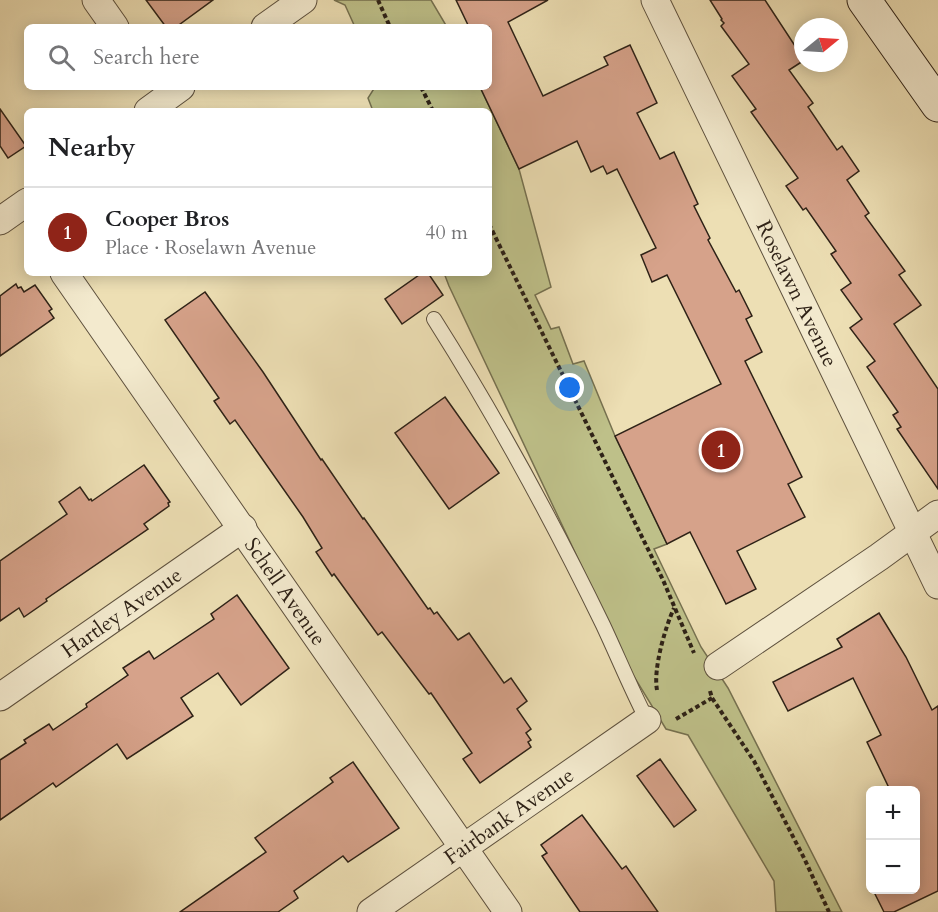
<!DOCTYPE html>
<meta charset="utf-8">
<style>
:root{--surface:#fff;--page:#f6f6f6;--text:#202124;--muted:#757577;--line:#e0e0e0;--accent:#8f2418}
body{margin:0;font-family:Cardo,serif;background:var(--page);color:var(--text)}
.controls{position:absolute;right:18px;bottom:18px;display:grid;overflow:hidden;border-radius:9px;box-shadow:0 3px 15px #0003}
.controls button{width:54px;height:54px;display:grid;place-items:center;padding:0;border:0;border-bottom:2px solid var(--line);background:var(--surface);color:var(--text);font:30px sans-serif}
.compass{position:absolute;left:794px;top:18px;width:54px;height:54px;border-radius:50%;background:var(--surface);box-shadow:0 3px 15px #0003;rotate:72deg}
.you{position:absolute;left:570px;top:388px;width:21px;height:21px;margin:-15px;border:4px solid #fff;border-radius:50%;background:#1a73e8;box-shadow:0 0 0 9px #1a73e833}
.badge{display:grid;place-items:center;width:39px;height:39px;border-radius:50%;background:var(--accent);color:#fff;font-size:20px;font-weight:700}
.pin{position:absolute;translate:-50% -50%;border:3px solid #fff;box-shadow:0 2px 6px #0006}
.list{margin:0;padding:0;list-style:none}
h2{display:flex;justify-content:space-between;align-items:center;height:78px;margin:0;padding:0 24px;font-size:26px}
h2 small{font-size:20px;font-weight:400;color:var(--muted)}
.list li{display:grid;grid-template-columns:39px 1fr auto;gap:18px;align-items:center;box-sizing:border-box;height:90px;padding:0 24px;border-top:2px solid var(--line)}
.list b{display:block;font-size:22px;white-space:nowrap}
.list p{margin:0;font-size:20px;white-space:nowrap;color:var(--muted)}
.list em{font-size:20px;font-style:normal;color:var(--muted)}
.icon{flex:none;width:33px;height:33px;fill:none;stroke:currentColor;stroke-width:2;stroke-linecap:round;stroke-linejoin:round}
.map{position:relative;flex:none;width:938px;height:912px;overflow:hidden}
.search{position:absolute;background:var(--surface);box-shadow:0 3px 15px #0003;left:24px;top:24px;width:468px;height:66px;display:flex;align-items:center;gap:15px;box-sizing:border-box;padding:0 21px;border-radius:9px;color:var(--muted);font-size:22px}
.panel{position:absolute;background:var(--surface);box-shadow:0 3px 15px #0003;left:24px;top:108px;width:468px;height:168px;border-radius:9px}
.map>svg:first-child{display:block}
</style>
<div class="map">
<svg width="938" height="912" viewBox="0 0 938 912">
<rect width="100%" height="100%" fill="#eddfb4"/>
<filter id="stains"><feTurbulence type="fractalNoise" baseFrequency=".00333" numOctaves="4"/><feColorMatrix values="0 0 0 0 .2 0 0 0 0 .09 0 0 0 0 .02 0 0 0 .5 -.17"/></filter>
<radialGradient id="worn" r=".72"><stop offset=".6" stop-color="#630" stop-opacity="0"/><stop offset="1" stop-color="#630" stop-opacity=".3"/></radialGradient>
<!-- green -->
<g fill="#bec089" stroke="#767150" stroke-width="1.5">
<polygon points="334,0 431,0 447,27 355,27 345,5"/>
<polygon points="375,87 480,87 519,169 551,287 535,295 551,329 559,327 573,364 584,361 615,436 667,544 654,549 701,647 728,688 842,912 776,912 774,881 688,735 666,729 633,675 449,286 444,273 489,273 489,111 373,111 368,98"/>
</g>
<!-- building -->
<g fill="#d6a28a" stroke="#2e2217" stroke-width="1.5">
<polygon points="146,0 213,0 176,27 166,27"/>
<polygon points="456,0 548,0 508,22 543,96 608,65 604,57 630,45 657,103 637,113 660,159 674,152 698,204 694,206 710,238 708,240 736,292 739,290 752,316 746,319 762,352 745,361 802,477 788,484 805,517 737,551 756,589 726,604 690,532 667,544 615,436 721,384 667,275 652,282 641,255 656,248 617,169 607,174 603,166 591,172 577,141 519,169 480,87 489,87 489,27 469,27"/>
<polygon points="710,0 765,0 803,58 803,61 789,70 813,103 808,107 837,150 842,146 859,171 847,180 869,213 865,216 905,271 899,275 921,305 894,324 938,389 938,489 897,429 901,427 893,415 898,412 867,367 875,361 850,328 862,319 841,290 851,283 831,254 836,251 806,208 803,210 786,186 798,178 751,112 756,109 732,76 749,64 721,26 724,23 721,20 722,19"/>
<polygon points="0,109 26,146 8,158 0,146"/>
<polygon points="422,273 428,273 443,295 402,324 385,299"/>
<polygon points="16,284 18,288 21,287 24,292 35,285 52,309 49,311 54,318 0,356 0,296"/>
<polygon points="205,292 263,372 321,460 322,459 363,519 364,518 428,609 430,608 434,614 437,612 458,640 469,633 504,683 511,678 527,701 517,709 531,729 526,733 531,740 528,742 531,747 480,783 463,759 472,753 431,693 429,694 382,632 378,635 334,574 332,576 316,552 322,548 303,517 235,420 230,424 214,401 219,398 165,320"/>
<polygon points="445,397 499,473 449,509 395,433"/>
<polygon points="144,465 170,502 168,503 169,506 144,524 148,529 46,599 47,601 24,617 19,608 0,621 0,561 67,514 59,502 80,487 89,500 91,499 92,501"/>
<polygon points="237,595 289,668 241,705 218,673 181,698 193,716 127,759 117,744 56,787 53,783 0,820 0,760 26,743 24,740 49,724 53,730 87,707 86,704 128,675 123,668 149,651 154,659 214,619 211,614"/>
<polygon points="879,613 906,657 932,710 938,706 938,891 894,912 884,912 873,890 915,890 915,790 890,790 867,742 881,735 853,678 788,711 773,682 842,647 837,639"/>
<polygon points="660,759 696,810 674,827 637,776"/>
<polygon points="353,762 399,828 348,862 343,856 294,891 298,898 278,912 180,912 266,852 255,838 333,782 330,778"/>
<polygon points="582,815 622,869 626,866 658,912 580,912 542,856 547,853 541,845"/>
</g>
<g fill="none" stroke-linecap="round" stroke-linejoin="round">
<defs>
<path id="lane" d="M 434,319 C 496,417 552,520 603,625 C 618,657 631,689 647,720"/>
<g id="street">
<polyline points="96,0 115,27"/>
<path id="s1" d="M 655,0 L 938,585"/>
<polyline points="265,27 303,0"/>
<polyline points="148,111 181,87"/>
<polyline points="0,221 27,202"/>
<path id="s2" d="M 64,273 L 508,912"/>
<polyline points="718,666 879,557 938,514"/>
<path id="s3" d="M 0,697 L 243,528"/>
<path id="s4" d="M 371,912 L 647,720"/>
</g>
<polyline id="secondary" points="864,0 938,105"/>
</defs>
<!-- lane casing -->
<use href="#lane" stroke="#5e513e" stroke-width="16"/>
<!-- street casing -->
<use href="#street" stroke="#5e513e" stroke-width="29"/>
<!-- secondary casing -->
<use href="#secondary" stroke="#2e2217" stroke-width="35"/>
<!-- path -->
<g stroke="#2e2217" stroke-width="4" stroke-dasharray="4.5 3" stroke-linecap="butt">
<polyline points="378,0 390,27"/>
<polyline points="421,87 433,111"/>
<polyline points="489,224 663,580 694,653"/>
<path d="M 657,690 C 653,669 665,628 674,608"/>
<polyline points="710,691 712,698 754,761 804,858 829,912"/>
<polyline points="676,719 712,698"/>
</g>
<!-- lane -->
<use href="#lane" stroke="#f3eace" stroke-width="14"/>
<!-- street -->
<use href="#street" stroke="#f3eace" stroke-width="27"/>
<!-- secondary -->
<use href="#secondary" stroke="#f3eace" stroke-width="33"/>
</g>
<g text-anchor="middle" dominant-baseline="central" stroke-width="4.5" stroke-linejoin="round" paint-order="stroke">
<!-- street labels -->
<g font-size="21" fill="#2e2217" stroke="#f3eace">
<text stroke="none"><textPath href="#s1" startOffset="326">Roselawn Avenue</textPath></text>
<text stroke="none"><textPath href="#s2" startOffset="388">Schell Avenue</textPath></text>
<text stroke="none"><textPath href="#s3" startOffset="148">Hartley Avenue</textPath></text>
<text stroke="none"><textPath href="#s4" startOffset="168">Fairbank Avenue</textPath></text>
</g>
</g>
<rect width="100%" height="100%" filter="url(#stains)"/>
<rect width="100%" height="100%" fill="url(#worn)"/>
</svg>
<div class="controls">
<button>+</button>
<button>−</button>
</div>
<svg class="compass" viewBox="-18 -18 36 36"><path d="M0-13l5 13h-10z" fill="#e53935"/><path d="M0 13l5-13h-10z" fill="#757577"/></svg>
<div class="you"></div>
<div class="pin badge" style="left:721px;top:450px">1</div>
<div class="search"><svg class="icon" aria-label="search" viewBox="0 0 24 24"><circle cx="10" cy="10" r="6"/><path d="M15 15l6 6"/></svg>Search here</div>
<section class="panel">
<h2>Nearby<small></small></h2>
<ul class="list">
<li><span class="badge">1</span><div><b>Cooper Bros</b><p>Place · Roselawn Avenue</p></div><em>40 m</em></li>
</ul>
</section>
</div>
